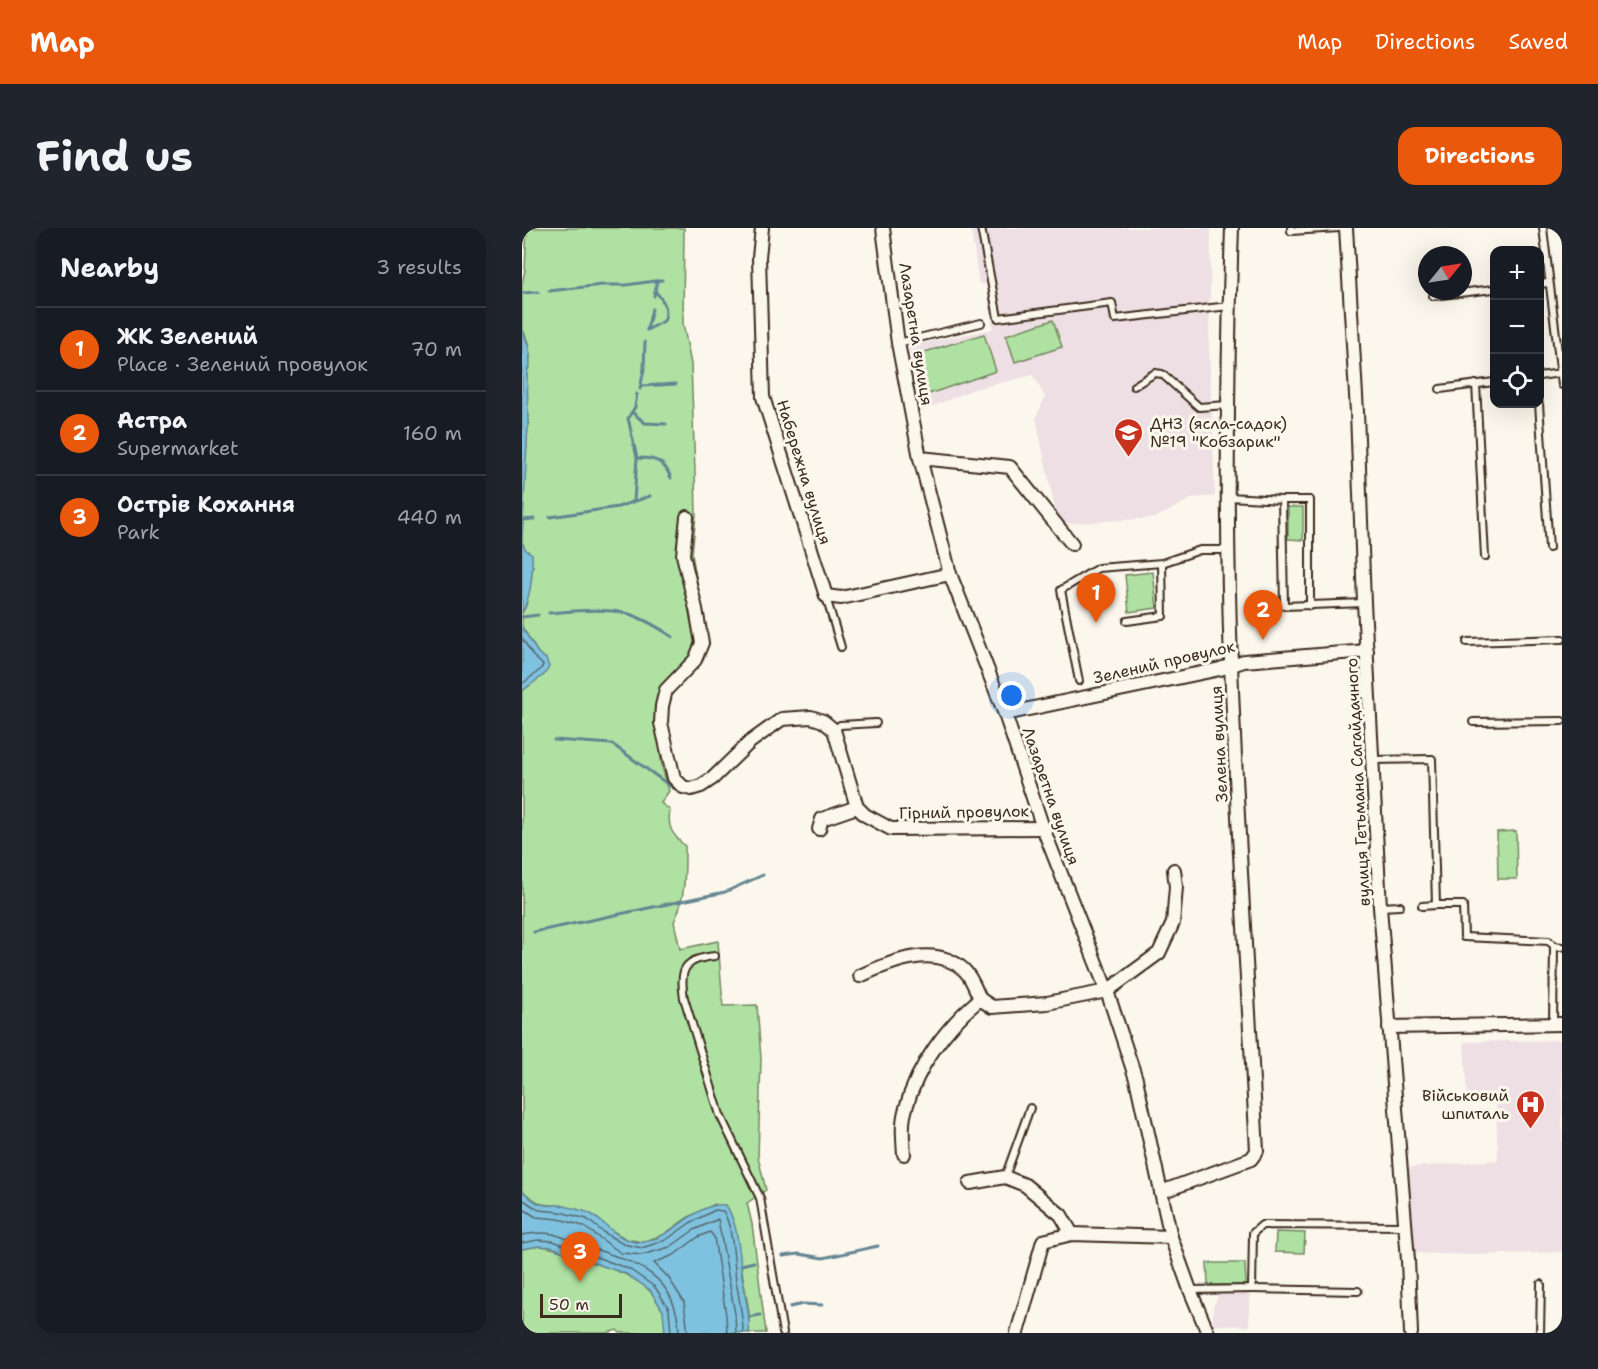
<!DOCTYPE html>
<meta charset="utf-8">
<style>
:root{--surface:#171b24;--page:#20242c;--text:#f1f3f6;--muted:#9ea1a6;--line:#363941;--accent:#ea580c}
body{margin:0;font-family:"Shantell Sans",sans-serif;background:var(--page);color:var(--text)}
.controls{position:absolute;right:18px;top:18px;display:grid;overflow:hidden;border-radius:12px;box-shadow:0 6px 24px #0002}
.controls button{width:54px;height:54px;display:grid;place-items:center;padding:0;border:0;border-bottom:2px solid var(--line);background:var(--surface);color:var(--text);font:30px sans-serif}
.compass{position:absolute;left:896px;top:18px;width:54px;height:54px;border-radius:50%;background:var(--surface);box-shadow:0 6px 24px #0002;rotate:60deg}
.scale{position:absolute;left:18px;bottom:15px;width:82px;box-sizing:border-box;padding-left:6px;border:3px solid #3b2a1e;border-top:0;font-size:16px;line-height:21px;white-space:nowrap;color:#3b2a1e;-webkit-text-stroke:4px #fbf7ec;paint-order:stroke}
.you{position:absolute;left:490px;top:468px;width:21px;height:21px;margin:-15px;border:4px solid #fff;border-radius:50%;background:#1a73e8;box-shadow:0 0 0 9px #1a73e833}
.badge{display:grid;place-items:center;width:39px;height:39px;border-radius:50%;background:var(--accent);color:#fff;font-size:20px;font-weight:700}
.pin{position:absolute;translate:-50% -50px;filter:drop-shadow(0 2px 3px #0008)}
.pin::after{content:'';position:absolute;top:32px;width:21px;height:18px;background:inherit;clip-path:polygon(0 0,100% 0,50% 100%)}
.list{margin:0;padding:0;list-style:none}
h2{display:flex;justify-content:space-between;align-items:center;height:78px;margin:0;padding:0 24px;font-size:26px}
h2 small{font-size:20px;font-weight:400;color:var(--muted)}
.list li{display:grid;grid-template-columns:39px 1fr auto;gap:18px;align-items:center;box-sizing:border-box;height:84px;padding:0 24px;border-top:2px solid var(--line)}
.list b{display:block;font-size:22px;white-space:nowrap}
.list p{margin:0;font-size:20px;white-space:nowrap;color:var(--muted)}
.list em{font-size:20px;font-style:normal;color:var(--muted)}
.icon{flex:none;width:33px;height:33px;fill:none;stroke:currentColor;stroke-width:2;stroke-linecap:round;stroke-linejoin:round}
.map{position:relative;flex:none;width:1040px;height:1105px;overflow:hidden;border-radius:18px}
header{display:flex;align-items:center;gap:36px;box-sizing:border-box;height:84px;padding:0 30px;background:var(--accent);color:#fff}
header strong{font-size:28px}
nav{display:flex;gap:33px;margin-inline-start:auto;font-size:21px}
.intro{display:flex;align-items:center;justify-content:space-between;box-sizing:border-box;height:144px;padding:0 36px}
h1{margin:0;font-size:42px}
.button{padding:15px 27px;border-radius:18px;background:var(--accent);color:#fff;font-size:21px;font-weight:700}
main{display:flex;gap:36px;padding:0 36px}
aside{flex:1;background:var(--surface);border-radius:18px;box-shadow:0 6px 24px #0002}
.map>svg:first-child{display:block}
</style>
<header>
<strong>Map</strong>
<nav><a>Map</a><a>Directions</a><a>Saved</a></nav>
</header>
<div class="intro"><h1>Find us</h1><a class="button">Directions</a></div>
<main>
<aside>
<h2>Nearby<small>3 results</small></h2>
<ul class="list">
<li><span class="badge">1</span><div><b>ЖК Зелений</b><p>Place · Зелений провулок</p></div><em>70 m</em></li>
<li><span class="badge">2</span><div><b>Астра</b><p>Supermarket</p></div><em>160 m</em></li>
<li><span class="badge">3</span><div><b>Острів Кохання</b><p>Park</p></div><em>440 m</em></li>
</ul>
</aside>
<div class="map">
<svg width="1040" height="1105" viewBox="0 0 1040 1105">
<rect width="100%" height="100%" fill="#fbf7ec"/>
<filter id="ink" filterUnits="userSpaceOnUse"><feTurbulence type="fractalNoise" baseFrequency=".0167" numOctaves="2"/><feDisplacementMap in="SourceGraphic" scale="12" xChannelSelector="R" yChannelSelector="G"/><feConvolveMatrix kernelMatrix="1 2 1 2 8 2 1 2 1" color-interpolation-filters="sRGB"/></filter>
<g filter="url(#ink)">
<!-- built -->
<g fill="#eddfe3">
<polygon points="449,0 689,0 687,119 693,268 671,270 633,290 536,296 514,190 523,169 511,147 452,161 400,183 386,118 471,101 464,56 457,56"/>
<polygon points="1040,812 1040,1024 955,1027 888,1025 881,940 976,932 974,870 945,869 942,814"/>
<polygon points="728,1064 727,1098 691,1097 691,1080 697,1065"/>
</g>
<!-- green -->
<g fill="#aee1a2" stroke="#748660" stroke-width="1.5">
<path d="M 5,0 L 162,0 L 161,95 L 169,136 L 173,244 L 174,287 L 170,326 L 184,406 L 183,426 L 172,443 L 150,465 L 137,518 L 140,539 L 147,563 L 139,575 L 148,582 C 145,600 150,606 163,618 C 163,644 164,670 152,694 L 158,721 L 196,713 L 201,778 L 235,777 L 239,831 L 236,929 L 244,962 L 225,975 L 230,996 L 244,1105 L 227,1105 L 227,1084 L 219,1037 L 193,976 L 165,990 L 141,1007 L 120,1014 L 104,1011 L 84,999 L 68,986 L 39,978 L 19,976 L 0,963 L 0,463 L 7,458 L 24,431 L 16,425 L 0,399 L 0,385 L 4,378 L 11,338 L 0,314 L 0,252 L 4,230 L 6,195 L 5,144 L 8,137 L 7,117 L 0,99 L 0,56 L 3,42 Z"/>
<polygon points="531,92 540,119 493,134 484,107"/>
<polygon points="462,106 474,143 404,167 393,127"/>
<polygon points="766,279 781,279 781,312 766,311"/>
<polygon points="631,344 635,380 607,384 603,347"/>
<polygon points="994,603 995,651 976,651 975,604"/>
<polygon points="754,1004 783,1005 782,1025 753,1024"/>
<path d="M 17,1018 C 33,1019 46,1026 61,1031 C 91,1041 127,1050 141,1082 C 143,1088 143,1098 143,1105 L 98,1105 L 95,1102 L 85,1105 L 0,1105 L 0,1021 Z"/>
<polygon points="685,1035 723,1035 724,1057 686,1057"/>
</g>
<!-- water -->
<g fill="#7fc2e0" stroke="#648592" stroke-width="1.5">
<path d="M 0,99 C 5,117 12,125 5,144 L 6,195 L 0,313 Z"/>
<path d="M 0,314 L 4,322 L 10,326 C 11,346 9,368 0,385 Z"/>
<polygon points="0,399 16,425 24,431 27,439 23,446 0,463"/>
<path d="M 0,963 C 6,967 12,975 19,976 C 25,978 32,977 38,977 C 46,979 61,982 69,986 C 85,996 99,1016 121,1014 C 152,1010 172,974 204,977 C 218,999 217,1029 221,1054 C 223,1071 229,1087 227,1105 L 143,1105 L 141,1083 L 128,1062 L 104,1046 L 49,1027 L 30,1019 L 17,1018 L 0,1021 Z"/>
</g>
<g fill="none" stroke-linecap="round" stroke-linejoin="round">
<!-- shore -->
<g stroke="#56676c" stroke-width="1.5">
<polyline points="0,410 11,428 21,437 18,442 0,456"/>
<path d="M 0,971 L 17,982 L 38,984 L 65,991 L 81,1004 L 101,1016 L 120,1020 L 144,1012 L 168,995 L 193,982 L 201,983 C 211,998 212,1034 214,1053 C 217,1071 221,1087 221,1105"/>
<polyline points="0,980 14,989 37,991 61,998 99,1025 120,1027 148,1019 172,1002 196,991 213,1086 214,1105"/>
<path d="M 0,1007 C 33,1001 37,1009 66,1019 C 113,1034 155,1046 157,1105"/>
<polyline points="0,1015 16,1012 31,1013 107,1041 133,1059 147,1081 149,1105"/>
<polyline points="166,1105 162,1074 146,1049 132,1035 152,1027 176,1009 188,1004 192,1009 204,1087 205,1105"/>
</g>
<!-- stream -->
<g stroke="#648592" stroke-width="3">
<polyline points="27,63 80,57 104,57 140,52"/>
<polyline points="0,65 16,64"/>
<polyline points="132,68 135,53"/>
<path d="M 125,102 L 142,93 C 147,81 142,73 133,63"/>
<polyline points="125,102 130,81"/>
<polyline points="120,158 154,156"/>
<polyline points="118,161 122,141 123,114"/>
<polyline points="110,184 123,195 144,196"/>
<path d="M 116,230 C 134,230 142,233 149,250"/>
<polyline points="112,273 115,230 106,190 113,179 115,166"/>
<polyline points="28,289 96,279 128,268"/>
<polyline points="1,292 12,291"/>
<path d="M 27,385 C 52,383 90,379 113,388 C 127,394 139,401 151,409"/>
<polyline points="0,389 16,387"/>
<polyline points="32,512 90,516 151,560"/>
<polyline points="12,704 203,664 241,647"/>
<polyline points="261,1028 277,1026 301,1030 356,1018"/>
<polyline points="219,1037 232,1034"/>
<polyline points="268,1079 281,1076 300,1077"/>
<polyline points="227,1089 238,1087"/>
</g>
<defs>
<g id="lane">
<polyline points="459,0 476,90 590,75 593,91 707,78"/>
<polyline points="769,0 769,3 817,0"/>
<polyline points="1021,0 1040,157"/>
<polyline points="1017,56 1027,55"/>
<polyline points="911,68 972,61"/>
<polyline points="376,115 459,95"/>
<polyline points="1017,148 1039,145"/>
<polyline points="954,156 963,329"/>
<polyline points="612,158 633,145 640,146 677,179 706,177"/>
<polyline points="918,161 972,154"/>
<polyline points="1017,176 1027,320"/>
<polyline points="706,269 760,272 762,378 842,375"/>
<polyline points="760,272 788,272 788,378"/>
<polyline points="304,369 319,419"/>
<polyline points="605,393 641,388 640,335"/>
<polyline points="945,414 1040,411"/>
<polyline points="557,453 539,362 576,340 640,335 678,322 707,322"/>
<polyline points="951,494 1040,493"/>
<polyline points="312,502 318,497 354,495"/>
<polyline points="851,532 910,531 914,677 941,677 942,709 1027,713 1032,718 1040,719"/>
<polyline points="900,678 914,677"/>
<polyline points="858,679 878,678"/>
<path d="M 193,728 C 162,731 157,741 162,770 L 198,887 L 238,970 L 261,1105"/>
<polyline points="1031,796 1032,718"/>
<polyline points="483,949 508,880"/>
<polyline points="730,1061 836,1063"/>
<polyline points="668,1062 730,1061 731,1005 740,997 883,998"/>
<polyline points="1018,1105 1019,1056"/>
</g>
<g id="street">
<polyline points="240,0 237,29 241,169 304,368 319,370 428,346"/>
<polyline points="361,0 376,115 398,230 428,346 483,486 521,600 585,763 614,851 649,1009 668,1062 686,1105"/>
<polyline points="824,0 835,184 842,375 858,679 886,1032 889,1105"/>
<polyline points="398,230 488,239 550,316"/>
<polyline points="165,289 161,327 174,381 180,415 173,432 144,462 140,478 139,495 152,550 161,559 169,561 179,558 191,550 228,514 260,491 289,489 301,493 312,502 335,579 343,587 369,601 521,600"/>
<polyline points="483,486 698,441 722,433 845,423"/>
<polyline points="297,601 300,591 335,579"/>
<path d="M 338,748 C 368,734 413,715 442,742 C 449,748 454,762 458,771"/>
<polyline points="867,799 1040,796"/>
<path d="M 382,926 C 381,911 379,895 384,880 C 395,838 425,798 458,771 L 470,779 L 525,775 L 585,763 L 637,725 L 651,695 L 654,659 L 652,642"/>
<polyline points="448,955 483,949 503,957 539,987 550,1006"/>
<path d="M 639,964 L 729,931 L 735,923 C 726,761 715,598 709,436 C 704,291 705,145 710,0"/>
<polyline points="495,1105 521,1013 550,1006 649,1009"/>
</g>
</defs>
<!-- lane casing -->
<use href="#lane" stroke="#3b2a1e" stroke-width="10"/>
<!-- street casing -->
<use href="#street" stroke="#3b2a1e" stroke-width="16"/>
<!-- lane -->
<use href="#lane" stroke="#fbf7ec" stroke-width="6"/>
<!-- street -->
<use href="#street" stroke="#fbf7ec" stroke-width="12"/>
</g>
</g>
<!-- icons -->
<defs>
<symbol id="school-pin" viewBox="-11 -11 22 30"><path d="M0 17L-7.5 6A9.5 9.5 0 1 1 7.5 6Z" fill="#c8321e" stroke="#fbf7ec"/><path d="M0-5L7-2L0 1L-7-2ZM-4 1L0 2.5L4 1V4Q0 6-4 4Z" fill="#fff"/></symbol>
<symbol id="hospital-pin" viewBox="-11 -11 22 30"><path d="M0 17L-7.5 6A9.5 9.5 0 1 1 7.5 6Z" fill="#c8321e" stroke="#fbf7ec"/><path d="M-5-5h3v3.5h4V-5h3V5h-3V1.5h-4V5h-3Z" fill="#fff"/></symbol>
</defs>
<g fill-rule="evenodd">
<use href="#school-pin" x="590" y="188" width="33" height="45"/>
<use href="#hospital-pin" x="992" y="860" width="33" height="45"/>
</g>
<g text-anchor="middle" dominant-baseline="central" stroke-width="6" stroke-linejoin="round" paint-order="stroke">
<!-- street labels -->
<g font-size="16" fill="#3b2a1e" stroke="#fbf7ec">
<text transform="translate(394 106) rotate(81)">Лазаретна вулиця</text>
<text transform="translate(282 244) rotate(73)">Набережна вулиця</text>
<text transform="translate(642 434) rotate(-13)">Зелений провулок</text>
<text transform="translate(697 516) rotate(-93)">Зелена вулиця</text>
<text transform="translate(836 554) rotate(-93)">вулиця Гетьмана Сагайдачного</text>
<text transform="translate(529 568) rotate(71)">Лазаретна вулиця</text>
<text transform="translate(442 584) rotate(-1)">Гірний провулок</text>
</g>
<!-- poi labels -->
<g font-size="16" fill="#3b2a1e" stroke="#fbf7ec" text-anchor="start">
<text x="628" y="195">ДНЗ (ясла-садок)<tspan x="628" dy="18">№19 "Кобзарик"</tspan></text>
<text x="987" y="867" text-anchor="end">Військовий<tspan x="987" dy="18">шпиталь</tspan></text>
</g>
</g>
</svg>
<div class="controls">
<button>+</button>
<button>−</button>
<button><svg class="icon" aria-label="locate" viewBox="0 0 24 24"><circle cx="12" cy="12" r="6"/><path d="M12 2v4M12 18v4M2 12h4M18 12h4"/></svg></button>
</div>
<svg class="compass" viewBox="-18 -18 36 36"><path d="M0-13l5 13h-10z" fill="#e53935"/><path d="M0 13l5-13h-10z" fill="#9ea1a6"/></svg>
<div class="scale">50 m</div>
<div class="you"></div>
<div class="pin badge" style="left:574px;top:395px">1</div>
<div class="pin badge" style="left:741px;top:412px">2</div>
<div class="pin badge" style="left:58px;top:1054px">3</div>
</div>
</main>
